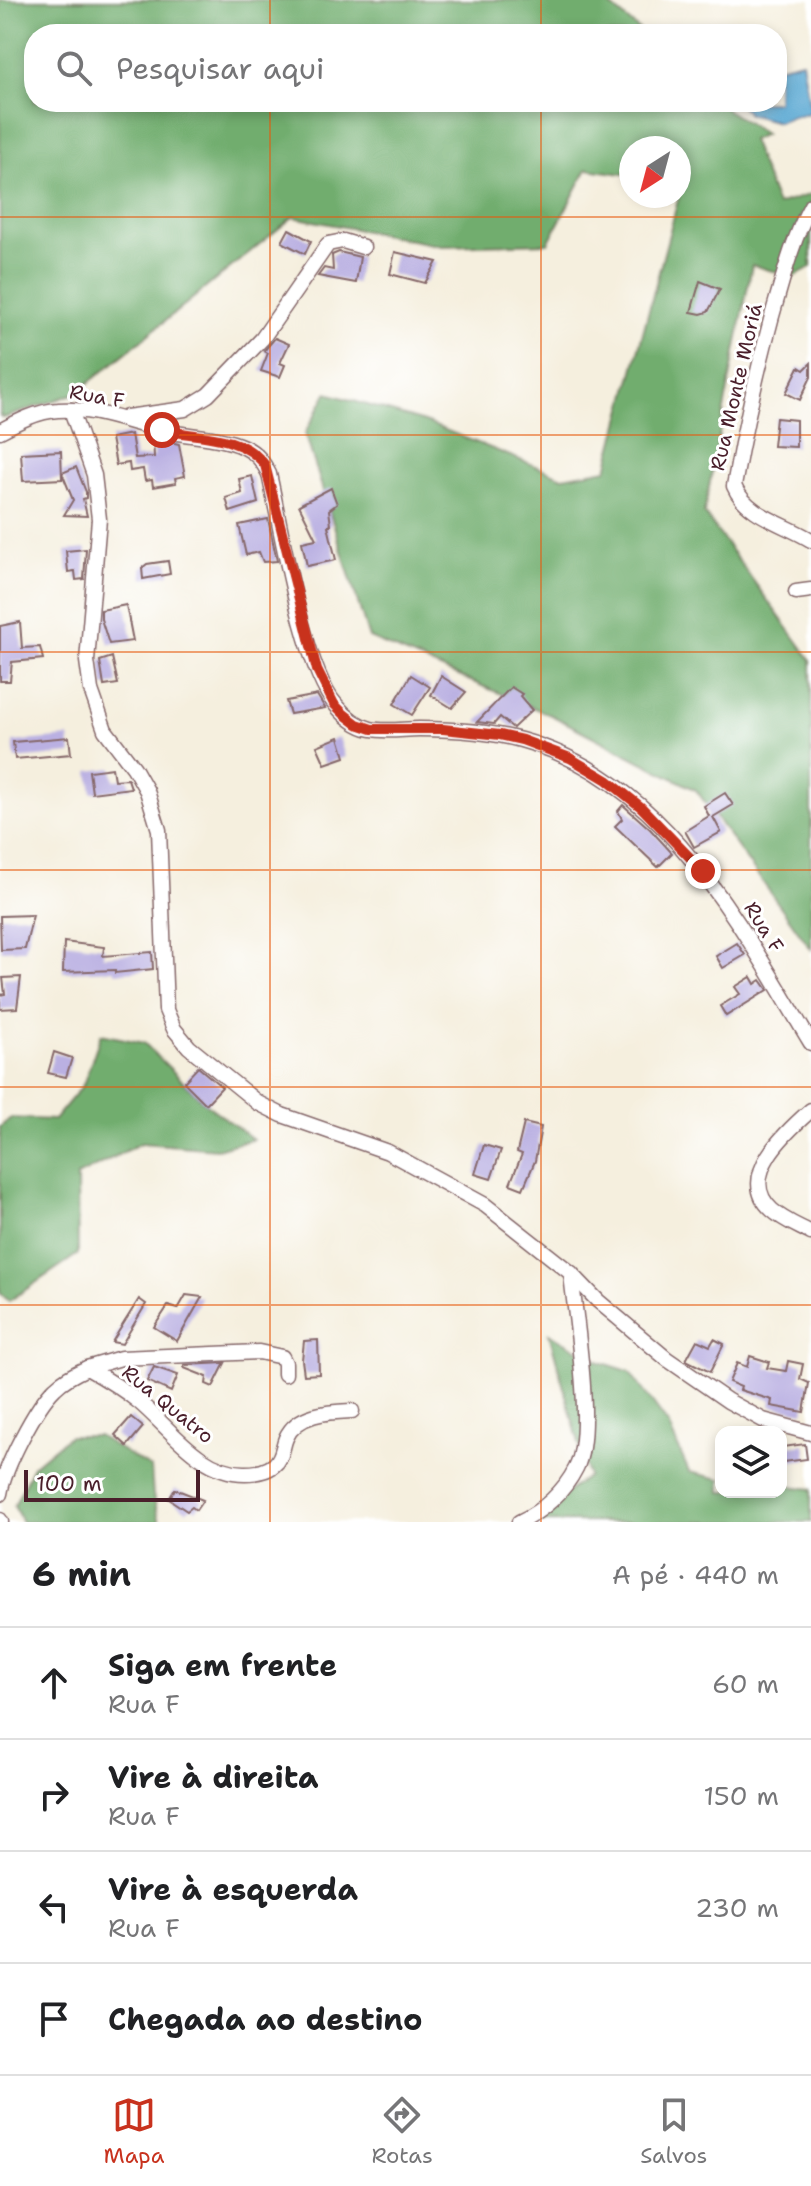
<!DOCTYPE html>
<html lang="pt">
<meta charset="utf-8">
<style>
:root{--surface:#fff;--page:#f6f6f6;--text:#202124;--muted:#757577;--line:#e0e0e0;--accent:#c8321e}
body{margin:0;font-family:"Shantell Sans",sans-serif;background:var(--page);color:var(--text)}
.controls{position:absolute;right:24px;bottom:24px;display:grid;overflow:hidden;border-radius:16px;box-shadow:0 4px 12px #0003}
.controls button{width:72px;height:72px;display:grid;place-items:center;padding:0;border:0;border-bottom:2px solid var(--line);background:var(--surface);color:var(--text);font:40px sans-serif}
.compass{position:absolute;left:619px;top:136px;width:72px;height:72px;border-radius:50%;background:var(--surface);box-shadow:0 4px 12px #0003;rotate:216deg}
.scale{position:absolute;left:24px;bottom:20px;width:176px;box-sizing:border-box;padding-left:8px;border:4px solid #4a1f2b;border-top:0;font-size:22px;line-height:28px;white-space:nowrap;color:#4a1f2b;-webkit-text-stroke:6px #fff;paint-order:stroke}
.stop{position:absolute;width:24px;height:24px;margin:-18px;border:6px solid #c8321e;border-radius:50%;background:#fff}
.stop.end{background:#c8321e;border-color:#fff;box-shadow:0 2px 8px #0008}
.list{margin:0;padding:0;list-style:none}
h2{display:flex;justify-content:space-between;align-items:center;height:104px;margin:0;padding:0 32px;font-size:34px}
h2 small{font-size:26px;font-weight:400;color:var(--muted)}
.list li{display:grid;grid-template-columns:52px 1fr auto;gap:24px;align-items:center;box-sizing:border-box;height:112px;padding:0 32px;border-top:2px solid var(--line)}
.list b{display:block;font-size:30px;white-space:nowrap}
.list p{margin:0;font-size:26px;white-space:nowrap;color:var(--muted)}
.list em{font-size:26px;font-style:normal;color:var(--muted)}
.icon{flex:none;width:44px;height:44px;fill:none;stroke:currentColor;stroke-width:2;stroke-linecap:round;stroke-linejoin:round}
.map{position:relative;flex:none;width:811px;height:1522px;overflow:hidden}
.search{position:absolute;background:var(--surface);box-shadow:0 4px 12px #0003;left:24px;right:24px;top:24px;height:88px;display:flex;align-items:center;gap:20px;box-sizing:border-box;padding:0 28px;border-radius:32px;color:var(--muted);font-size:30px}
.sheet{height:552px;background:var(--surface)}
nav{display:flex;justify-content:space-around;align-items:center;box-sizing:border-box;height:112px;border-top:2px solid var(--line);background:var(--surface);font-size:22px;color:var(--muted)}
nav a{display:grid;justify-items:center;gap:4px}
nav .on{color:var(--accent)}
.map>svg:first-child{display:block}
</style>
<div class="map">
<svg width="811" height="1522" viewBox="0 0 811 1522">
<rect width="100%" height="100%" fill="#fff"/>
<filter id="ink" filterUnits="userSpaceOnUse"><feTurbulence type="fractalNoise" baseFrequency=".0125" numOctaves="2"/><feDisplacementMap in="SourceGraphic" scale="16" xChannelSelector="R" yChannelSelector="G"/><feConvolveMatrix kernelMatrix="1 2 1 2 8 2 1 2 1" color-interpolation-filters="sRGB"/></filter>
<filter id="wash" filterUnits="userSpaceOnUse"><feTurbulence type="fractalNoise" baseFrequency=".006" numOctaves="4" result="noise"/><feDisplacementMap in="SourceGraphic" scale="32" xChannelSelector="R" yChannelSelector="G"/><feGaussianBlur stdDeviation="1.8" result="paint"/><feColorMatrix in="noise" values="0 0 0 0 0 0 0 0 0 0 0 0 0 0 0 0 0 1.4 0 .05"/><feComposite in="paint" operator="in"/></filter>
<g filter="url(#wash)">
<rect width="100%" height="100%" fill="#f5efde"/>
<!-- forest -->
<g fill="#71ad6e" stroke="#5e664c" stroke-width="2">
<polygon points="0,0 604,0 644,34 34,34 34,102 721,102 727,110 765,134 751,140 777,205 811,194 811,267 793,277 752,265 704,513 811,660 811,949 696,790 553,716 369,638 305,433 327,393 425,422 563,477 607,469 679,196 681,183 679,182 679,148 631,148 631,175 587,169 548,243 442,246 293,217 76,393 4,418 0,416"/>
<polygon points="101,1034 144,1043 206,1104 253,1139 217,1149 141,1143 77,1176 78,1254 9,1301 0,1293 0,1127 11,1118 54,1120 83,1085"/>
<polygon points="549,1333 600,1362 629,1371 668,1424 689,1472 721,1479 721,1492 781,1492 781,1485 811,1489 811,1522 529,1522 588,1476"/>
<polygon points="69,1436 98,1436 151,1468 153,1495 160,1522 22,1522 14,1506 33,1466"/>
</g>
<!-- water -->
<polygon fill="#58a7d2" stroke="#51637e" stroke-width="2" points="802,61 811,113 790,117 778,122 748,114 741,105 742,102 777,102 777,67"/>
<g id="blocks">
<!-- building -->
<g fill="#bab0e2">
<polygon points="289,229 311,241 305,254 282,242"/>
<polygon points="339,252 360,257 356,283 318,276 324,268 333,270 332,255"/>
<polygon points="395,252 437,262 425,283 390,274"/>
<polygon points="700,281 720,289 708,312 701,314 691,312"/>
<polygon points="275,338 289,344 280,363 285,365 280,377 261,371 268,353 264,351"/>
<polygon points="811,363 811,377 800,400 786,393 799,367 804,370"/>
<polygon points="776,418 796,420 796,447 773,446"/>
<polygon points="131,434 135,458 154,457 153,438 179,444 185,476 175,478 176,483 153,487 152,480 145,481 143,469 130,471 129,463 116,465 111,438"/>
<polygon points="61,451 62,479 23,481 21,453"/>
<polygon points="76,467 86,492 86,498 83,499 87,516 64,515 73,500 62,473"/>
<polygon points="252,476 258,503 230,512 226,498 242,493 239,479"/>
<polygon points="331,488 337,504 329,510 331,525 328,526 336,560 307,566 302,542 316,539 299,505"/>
<polygon points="268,519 277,561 263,562 259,552 246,555 239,525"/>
<polygon points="86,549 84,579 76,580 75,571 68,572 66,551"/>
<polygon points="168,561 170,574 143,579 142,568 147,564"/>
<polygon points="126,605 133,641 109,644 101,619 101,610"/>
<polygon points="20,622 22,648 40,647 43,659 12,662 10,681 0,681 0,626"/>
<polygon points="112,657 118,684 104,686 100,661"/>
<polygon points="411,675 430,687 412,715 394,704"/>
<polygon points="441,676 466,692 452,708 431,695"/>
<polygon points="511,687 522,694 520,696 532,710 513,728 500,717 494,724 477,722"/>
<polygon points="317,695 325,708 290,714 286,701"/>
<polygon points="69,737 71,754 15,759 13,742"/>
<polygon points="339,737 345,757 325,764 317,746"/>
<polygon points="112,768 114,780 128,779 131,788 92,793 89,771"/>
<polygon points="725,793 733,805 713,817 721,832 694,847 685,831 709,816 704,806"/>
<polygon points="623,805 650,829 672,853 658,867 615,826 622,819 618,811"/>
<polygon points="33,915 25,949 1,950 0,916"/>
<polygon points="64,942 104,947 103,956 152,952 153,969 115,973 115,970 63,972"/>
<polygon points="737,943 745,955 723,968 716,956"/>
<polygon points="21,977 17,1008 0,1009 0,995 5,994 3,978"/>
<polygon points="751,977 755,984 761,980 768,990 726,1016 720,1006 740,994 735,987"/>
<polygon points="54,1052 72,1058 66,1077 48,1073"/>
<polygon points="198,1067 222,1087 206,1104 184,1082"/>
<polygon points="524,1123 541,1127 535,1161 523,1189 510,1184 522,1154 517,1152"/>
<polygon points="484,1145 501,1150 491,1179 475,1174"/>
<polygon points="186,1295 202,1297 177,1341 154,1327 168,1306 178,1309"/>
<polygon points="139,1299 146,1304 122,1344 112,1342"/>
<polygon points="714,1339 724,1344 710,1372 686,1360 697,1340 710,1346"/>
<polygon points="318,1340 319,1374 304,1375 302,1360 304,1341"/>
<polygon points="750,1356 769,1362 767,1368 786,1371 788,1361 803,1364 800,1379 809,1383 804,1412 771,1406 772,1400 740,1390 741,1387 729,1382 737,1363 747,1367"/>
<polygon points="225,1363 213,1387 206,1384 207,1377 184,1368 185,1365"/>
<polygon points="154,1367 178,1375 171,1392 147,1381"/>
<polygon points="131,1417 143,1427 127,1446 115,1435"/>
<polygon points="805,1444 807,1459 784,1462 782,1447"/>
<polygon points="175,1489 203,1500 196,1510 192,1507 187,1511 169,1499"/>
</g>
</g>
</g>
<g filter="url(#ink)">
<use href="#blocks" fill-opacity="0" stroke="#86686a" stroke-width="2"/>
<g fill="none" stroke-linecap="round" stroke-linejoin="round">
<defs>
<g id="minor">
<path d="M 811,205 C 792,240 783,278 772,316 C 757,372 744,429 734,486 C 746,515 785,524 811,540"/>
<polyline points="71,410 94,475 99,519 87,661 91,690 105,730 134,768 147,791 159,830 166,1010 174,1029 189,1047 258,1103 282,1115 388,1152 485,1205 571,1273 598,1301 667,1359 728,1401 763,1420 811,1433"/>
<polyline points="127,417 185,409 208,395 262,339 328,244 343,241 363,247"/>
<path d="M 0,431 C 17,422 38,411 58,410 C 95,407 131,424 166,431 C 193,437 220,436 244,447 C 257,453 263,462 269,474 C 281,527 303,668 336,705 C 345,716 357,726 371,729 C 386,732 404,729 419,729 C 453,729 488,731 521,740 C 666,779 739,924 811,1043"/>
<polyline points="796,592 811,590"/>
<path d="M 811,1110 C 787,1131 735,1177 772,1210 C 783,1220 798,1226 811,1233"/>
<polyline points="87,1368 121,1358 259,1352 282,1357 285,1363 285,1374"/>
<path d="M 0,1494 C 4,1468 36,1406 55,1388 C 64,1379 76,1373 87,1368 C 105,1378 123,1389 139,1402 C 170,1428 200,1473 245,1473 C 255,1473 266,1472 274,1465 C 283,1458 282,1447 286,1438 C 297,1413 328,1412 352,1411"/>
<polyline points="0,1520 1,1522"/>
<path d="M 519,1522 C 543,1511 564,1492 576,1468 C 595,1432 575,1317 571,1273"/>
</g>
</defs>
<!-- minor casing -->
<use href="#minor" stroke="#86686a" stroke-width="17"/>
<!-- minor -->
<use href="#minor" stroke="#fff" stroke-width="14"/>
</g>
</g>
<g fill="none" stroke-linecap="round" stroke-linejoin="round" filter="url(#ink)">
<!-- route -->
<path stroke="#c8321e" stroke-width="10" d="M 162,430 C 197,437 242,434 265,465 L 317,670 L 334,704 L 344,714 L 357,724 L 372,729 L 443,729 L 500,735 L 522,740 L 570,758 L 607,780 L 641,807 L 703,871"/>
</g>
<!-- grid -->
<path fill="none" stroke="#e8590c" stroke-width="2" stroke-opacity="0.55" d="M 270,0 L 270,34M 541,0 L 541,34M 270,102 L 270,1522M 541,102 L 541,1522M 0,217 L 811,217M 0,435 L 811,435M 0,652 L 811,652M 0,870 L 811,870M 0,1087 L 811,1087M 0,1305 L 811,1305"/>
<g text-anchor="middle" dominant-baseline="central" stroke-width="6" stroke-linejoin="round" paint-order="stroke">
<!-- street labels -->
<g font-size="20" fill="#4a1f2b" stroke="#fff">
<text transform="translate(736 387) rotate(-77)">Rua Monte Moriá</text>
<text transform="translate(97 396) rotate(10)">Rua F</text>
<text transform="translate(764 927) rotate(58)">Rua F</text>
<text transform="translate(168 1404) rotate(39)">Rua Quatro</text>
</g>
</g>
</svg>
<div class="controls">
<button><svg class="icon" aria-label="layers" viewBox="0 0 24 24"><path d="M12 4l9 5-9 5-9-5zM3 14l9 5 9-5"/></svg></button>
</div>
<svg class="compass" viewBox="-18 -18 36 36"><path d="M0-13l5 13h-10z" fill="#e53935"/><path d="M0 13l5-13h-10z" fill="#757577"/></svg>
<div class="scale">100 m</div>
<div class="stop" style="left:162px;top:430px"></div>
<div class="stop end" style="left:703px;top:871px"></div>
<div class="search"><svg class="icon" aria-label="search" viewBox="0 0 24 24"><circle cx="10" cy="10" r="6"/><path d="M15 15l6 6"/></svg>Pesquisar aqui</div>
</div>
<section class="sheet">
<h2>6 min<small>A pé · 440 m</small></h2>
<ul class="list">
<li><svg class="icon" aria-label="ahead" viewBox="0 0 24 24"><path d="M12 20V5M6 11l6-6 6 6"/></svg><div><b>Siga em frente</b><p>Rua F</p></div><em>60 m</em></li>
<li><svg class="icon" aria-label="right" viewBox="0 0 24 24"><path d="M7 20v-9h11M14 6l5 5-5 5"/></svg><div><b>Vire à direita</b><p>Rua F</p></div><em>150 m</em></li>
<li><svg class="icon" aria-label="left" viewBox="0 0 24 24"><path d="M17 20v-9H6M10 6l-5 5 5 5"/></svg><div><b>Vire à esquerda</b><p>Rua F</p></div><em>230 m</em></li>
<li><svg class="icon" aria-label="arrive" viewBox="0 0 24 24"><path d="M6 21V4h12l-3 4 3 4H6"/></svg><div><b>Chegada ao destino</b></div></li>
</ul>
</section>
<nav>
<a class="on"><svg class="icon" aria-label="map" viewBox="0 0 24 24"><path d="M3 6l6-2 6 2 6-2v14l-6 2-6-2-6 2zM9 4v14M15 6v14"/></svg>Mapa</a>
<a><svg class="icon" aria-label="directions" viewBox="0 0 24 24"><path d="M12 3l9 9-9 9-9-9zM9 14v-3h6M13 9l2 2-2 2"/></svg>Rotas</a>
<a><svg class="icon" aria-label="saved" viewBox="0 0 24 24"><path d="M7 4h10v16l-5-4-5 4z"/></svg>Salvos</a>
</nav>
